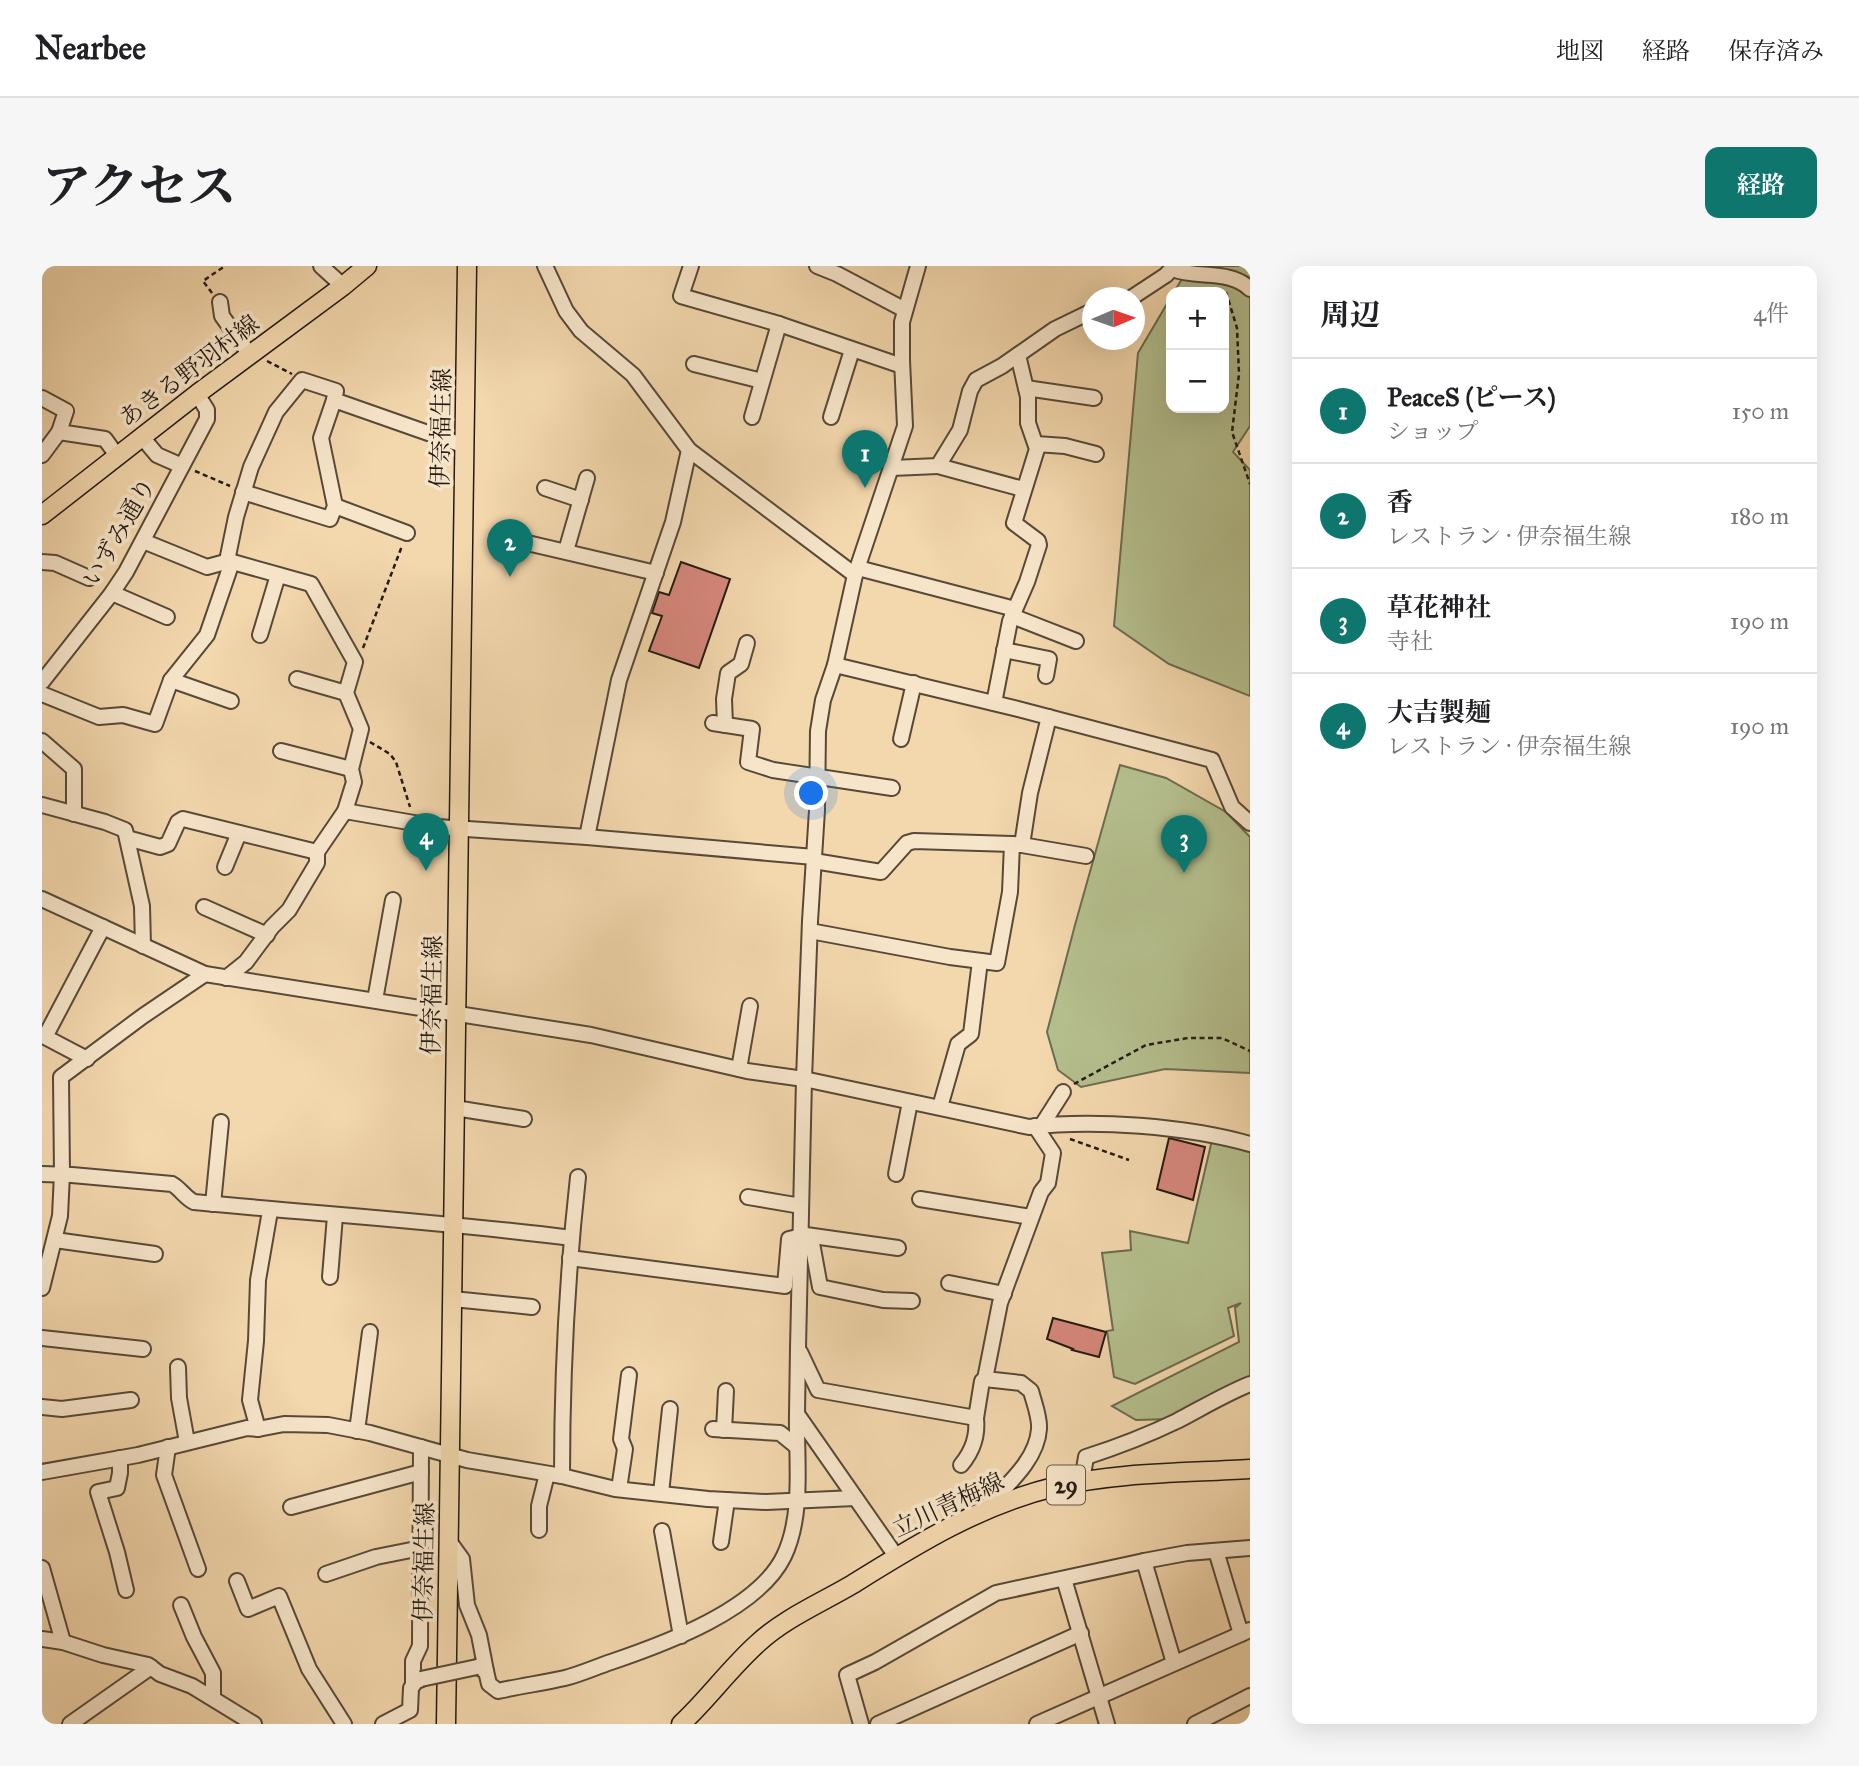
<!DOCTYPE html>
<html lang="ja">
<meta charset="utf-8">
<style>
:root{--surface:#fff;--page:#f6f6f6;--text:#202124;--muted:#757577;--line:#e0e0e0;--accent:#0f766e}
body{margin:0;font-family:"IM FELL Great Primer","Noto Serif JP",serif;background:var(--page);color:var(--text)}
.controls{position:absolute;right:21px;top:21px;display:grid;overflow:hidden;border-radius:14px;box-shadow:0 7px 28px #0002}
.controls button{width:63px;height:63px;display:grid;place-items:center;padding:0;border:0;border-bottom:2px solid var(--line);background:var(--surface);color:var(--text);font:35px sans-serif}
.compass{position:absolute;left:1040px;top:21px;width:63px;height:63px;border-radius:50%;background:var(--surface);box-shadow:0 7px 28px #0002;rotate:88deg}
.you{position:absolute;left:770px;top:528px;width:24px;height:24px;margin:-18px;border:5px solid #fff;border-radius:50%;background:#1a73e8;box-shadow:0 0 0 10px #1a73e833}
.badge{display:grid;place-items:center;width:46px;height:46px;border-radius:50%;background:var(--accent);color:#fff;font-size:23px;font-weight:700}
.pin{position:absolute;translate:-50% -58px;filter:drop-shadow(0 2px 4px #0008)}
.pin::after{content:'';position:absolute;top:37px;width:24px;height:21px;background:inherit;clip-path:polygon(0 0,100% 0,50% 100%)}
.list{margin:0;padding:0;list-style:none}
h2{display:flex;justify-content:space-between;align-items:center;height:91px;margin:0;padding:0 28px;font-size:30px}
h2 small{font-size:23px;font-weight:400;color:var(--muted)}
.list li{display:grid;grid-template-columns:46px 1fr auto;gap:21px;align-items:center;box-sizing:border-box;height:105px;padding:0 28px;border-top:2px solid var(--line)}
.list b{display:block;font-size:26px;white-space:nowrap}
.list p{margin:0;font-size:23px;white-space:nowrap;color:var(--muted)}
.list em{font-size:23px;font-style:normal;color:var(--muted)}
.map{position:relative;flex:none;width:1208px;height:1458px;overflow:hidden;border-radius:14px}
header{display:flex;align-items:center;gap:42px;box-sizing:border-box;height:98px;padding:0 35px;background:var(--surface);border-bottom:2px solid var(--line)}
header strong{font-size:33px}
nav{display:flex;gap:38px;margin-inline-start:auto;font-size:24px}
.intro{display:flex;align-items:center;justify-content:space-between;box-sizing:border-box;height:168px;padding:0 42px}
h1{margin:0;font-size:49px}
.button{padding:18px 32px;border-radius:14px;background:var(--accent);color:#fff;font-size:24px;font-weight:700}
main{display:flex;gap:42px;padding:0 42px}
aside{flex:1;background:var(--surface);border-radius:14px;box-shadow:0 7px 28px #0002}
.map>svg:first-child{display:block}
</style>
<header>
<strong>Nearbee</strong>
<nav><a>地図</a><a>経路</a><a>保存済み</a></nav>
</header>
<div class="intro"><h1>アクセス</h1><a class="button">経路</a></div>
<main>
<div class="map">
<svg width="1208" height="1458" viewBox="0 0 1208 1458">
<rect width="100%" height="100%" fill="#f3d7ad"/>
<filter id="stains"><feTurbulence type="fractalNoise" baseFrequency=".00286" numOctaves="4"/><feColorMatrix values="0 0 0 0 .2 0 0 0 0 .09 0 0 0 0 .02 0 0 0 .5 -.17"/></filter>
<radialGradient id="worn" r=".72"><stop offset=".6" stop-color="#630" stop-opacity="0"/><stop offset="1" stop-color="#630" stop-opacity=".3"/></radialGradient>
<!-- green -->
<g fill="#b5bf8e" stroke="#6c6c50" stroke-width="2">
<polygon points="1148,0 1208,0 1208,160 1191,186 1208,204 1208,430 1127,398 1072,360 1096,87 1129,31 1129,142 1182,142 1182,26 1132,26"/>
<polygon points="1078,499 1124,512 1184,546 1208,571 1208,807 1123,803 1039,821 1016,804 1005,766 1033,659"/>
<polygon points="1170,874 1208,882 1208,1115 1131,1153 1094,1154 1070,1140 1197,1076 1193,1042 1199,1037 1186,1042 1192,1070 1093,1118 1072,1111 1065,1065 1071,1064 1060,987 1089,984 1088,965 1146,977"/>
</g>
<!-- building -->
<g fill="#d6877c" stroke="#231a11" stroke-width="2">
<polygon points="639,296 688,313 657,402 607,385 620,350 610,347 617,326 627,329"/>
<polygon points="1127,872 1163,881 1151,934 1115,923"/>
<polygon points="1011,1052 1064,1066 1057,1091 1030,1084 1031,1083 1005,1073"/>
</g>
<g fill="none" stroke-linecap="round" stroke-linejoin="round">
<defs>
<g id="minor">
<polyline points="279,0 301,20"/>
<polyline points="503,0 524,45 539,65 591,109 647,184 813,309"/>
<polyline points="649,0 639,30 737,58 860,100"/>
<polyline points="775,0 795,8 863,44"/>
<path d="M 1130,3 C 1155,13 1188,3 1208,23"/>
<polyline points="1089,32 1124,9 1132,0"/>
<polyline points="178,36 180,50 208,89"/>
<polyline points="652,98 720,115"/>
<polyline points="984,122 1052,132"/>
<polyline points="0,132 24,145 17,166"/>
<polyline points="710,151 737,58"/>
<polyline points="789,151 810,84"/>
<polyline points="100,171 115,189 140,200"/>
<polyline points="994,178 1023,180 1054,188"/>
<polyline points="0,189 17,166 63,173 76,191"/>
<polyline points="896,200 981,223"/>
<polyline points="850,202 896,200 918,164 928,125 934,114 960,100 1013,63 1050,45"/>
<polyline points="503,222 539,234"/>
<polyline points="201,226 288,253 293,240 279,172 292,134 423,180"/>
<polyline points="293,240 365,267"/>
<polyline points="464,272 614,307"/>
<polyline points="101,275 165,301 187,295 269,318 313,396 304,427 319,463 309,503 312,516 303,545"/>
<polyline points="524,285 545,212"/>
<polyline points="187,295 186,290 194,251 209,201 234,146 260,114 294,125 292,134"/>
<polyline points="0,296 13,297 47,312"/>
<polyline points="816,302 973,343"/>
<polyline points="70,327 125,351"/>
<polyline points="970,350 1034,375"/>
<polyline points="218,369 236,309"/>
<polyline points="962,384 1007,393 1004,410"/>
<polyline points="793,399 976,443 1170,494 1190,541 1208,557"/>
<polyline points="255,413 304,427"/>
<polyline points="129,414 189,435"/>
<polyline points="0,416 70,327 84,306 165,153 165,144 155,128"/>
<polyline points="0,428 57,451 81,449 113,458 129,414 165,369 190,296"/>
<polyline points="952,437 968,355 985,316 997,279 996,275 972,257 995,183 986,157 986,131 976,89"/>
<polyline points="671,457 710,463 706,496 731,504 850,522"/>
<polyline points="683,459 682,433 686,407 699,398 705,377"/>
<polyline points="859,473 872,417"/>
<polyline points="0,475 32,503 32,548"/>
<polyline points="239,485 309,503"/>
<polyline points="0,539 63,556 83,564 100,640 101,680"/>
<polyline points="545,571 577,414 631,256 647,184"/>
<polyline points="85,572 118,581 126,578 136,556 141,553 275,586"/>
<polyline points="980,579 1044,590"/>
<polyline points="772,595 839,606 865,577 872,575 970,578"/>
<polyline points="183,601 197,567"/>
<path d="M 0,633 L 163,708 L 549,769 L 705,805 L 762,813 L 987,861 C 1052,853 1144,860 1208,878"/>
<polyline points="162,641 225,669"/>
<polyline points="768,665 908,691 955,697 968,626 970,578 980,579 988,527 1007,451"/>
<polyline points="184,712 204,696 230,661 247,644 275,597 275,586 303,545 395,561 545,571 772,591"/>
<polyline points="333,734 351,634"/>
<polyline points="45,793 3,771 61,661"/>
<polyline points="697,803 708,740"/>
<polyline points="898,841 916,778 929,768 938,695"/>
<polyline points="413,842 482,853"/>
<polyline points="1000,859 1021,826"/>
<path d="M 0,908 L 30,909 L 130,918 C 139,923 143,932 152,936 C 278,948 404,956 530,972"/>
<polyline points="854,908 868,836"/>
<polyline points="706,931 759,940"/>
<polyline points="878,933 989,951"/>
<polyline points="171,938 179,856"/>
<polyline points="758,970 770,977 778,1021 841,1034 870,1035"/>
<polyline points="13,974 113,988"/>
<polyline points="528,992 743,1020 747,973 764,969 856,982"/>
<polyline points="288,1011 293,950"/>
<polyline points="907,1017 962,1028"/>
<polyline points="0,1022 18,950 20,908 19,811 101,750 163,708"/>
<polyline points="411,1033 490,1041"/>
<polyline points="0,1072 101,1083"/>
<polyline points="758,1086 776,1124 934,1152 940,1115 943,1113"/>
<polyline points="136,1101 137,1132 145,1176"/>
<polyline points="0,1141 20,1143 89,1134"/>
<polyline points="216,1163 208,1134 214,1075 216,1014 228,945"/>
<polyline points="671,1163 738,1167 754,1180"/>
<polyline points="682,1164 684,1125"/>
<polyline points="315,1165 328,1066"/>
<polyline points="126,1181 122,1209 156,1303"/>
<polyline points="78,1192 78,1207 75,1222 56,1226 75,1286 84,1324"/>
<path d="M 919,1199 C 930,1186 936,1170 934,1152"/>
<polyline points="0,1206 96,1189 205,1162 216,1163 242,1158 286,1159 328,1167 425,1194 520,1210 573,1223 666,1233 724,1236 813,1232"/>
<path d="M 520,1210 C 520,1110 525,1010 536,911"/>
<path d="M 1040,1215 L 1044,1191 C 1075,1181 1106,1169 1135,1155 C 1160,1142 1183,1128 1208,1118"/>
<polyline points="577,1223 583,1183 579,1173 587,1109"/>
<polyline points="619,1227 628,1143"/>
<polyline points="249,1241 379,1206"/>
<path d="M 941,1245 C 961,1222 995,1196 997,1163 C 998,1151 992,1137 989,1125 L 979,1117 L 943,1113 L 958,1037 L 999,926 L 1006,917 L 1011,887 L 993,860"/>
<polyline points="497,1264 497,1240 505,1208"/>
<polyline points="620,1265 639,1370"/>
<polyline points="407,1275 420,1293 425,1339 437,1369 444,1405"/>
<polyline points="679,1276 685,1234"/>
<polyline points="1174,1285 1199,1368"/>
<polyline points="854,1290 755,1148 756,1082 762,813 768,655 775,544 776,465 781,434 793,399 813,309 863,160 860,94 860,56 876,0"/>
<polyline points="1102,1295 1132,1397"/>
<polyline points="0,1302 21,1376"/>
<polyline points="284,1308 334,1291 379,1282"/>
<polyline points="1022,1313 1065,1458"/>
<polyline points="195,1315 206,1343 237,1330 267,1403 302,1458"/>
<polyline points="139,1339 152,1371 171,1407 171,1432"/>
<polyline points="0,1373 21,1376 61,1389 106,1399 118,1408 150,1420 212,1458"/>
<path d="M 435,1401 L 444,1405 L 447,1418 L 456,1425 C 478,1420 501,1417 523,1412 C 539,1408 554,1401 569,1396 C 622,1378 716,1344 742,1290 C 762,1248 754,1193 755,1148"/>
<polyline points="371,1419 371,1395 378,1380 379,1181"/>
<polyline points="28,1458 109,1401"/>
<polyline points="341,1458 368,1444 369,1422 374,1415 378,1414"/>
<polyline points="819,1458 805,1409 833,1396 954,1327 1102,1295 1145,1287 1208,1282"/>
<polyline points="836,1458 1039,1367"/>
<polyline points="995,1458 1208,1364"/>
<polyline points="1153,1458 1208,1430"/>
</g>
<g id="major">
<polyline points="0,249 155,128 301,20 325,0"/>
<polyline points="404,1458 425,0"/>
<path d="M 639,1458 C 666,1433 688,1402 716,1377 C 743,1352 779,1337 811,1318 C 875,1278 938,1239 1012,1221 C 1075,1206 1144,1207 1208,1203"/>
</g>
</defs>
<!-- minor casing -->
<use href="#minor" stroke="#574938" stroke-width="18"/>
<!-- major casing -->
<use href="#major" stroke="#231a11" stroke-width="21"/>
<!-- path -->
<g stroke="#231a11" stroke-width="2.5" stroke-dasharray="5 3.5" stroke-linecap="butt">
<polyline points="1184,26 1195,62 1197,108 1190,166 1208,218"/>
<polyline points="170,27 161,15 183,0"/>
<polyline points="225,95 250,108"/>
<polyline points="153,205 188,220"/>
<polyline points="321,382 360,280"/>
<polyline points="328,476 348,488 354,496 368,541"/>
<polyline points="1032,818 1104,779 1146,772 1180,772 1208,785"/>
<polyline points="1028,873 1087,894"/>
</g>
<!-- minor -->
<use href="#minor" stroke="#f7e5ca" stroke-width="14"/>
<!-- major -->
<use href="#major" stroke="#f3d7ad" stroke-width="18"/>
<defs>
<polyline id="minor-bridge" points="379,1413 435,1401"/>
</defs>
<!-- minor-bridge casing -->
<use href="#minor-bridge" stroke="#574938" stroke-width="18" stroke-linecap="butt"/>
<!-- minor-bridge -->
<use href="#minor-bridge" stroke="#f7e5ca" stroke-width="14"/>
</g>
<g text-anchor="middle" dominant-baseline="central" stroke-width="7" stroke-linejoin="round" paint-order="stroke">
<!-- shield labels -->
<rect fill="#f7e5ca" stroke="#635748" stroke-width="2" x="1005" y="1199.5" width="38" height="39" rx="5"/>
<g font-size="23" font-weight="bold" fill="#231a11">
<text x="1024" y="1219">29</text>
</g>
<!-- street labels -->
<g font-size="24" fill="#231a11" stroke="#f7e5ca">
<text transform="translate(147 105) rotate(-37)">あきる野羽村線</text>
<text transform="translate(399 162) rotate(-89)">伊奈福生線</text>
<text transform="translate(77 266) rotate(-60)">いずみ通り</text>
<text transform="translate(390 729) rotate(-89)">伊奈福生線</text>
<text transform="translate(906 1239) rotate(-25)">立川青梅線</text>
<text transform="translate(382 1296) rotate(-89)">伊奈福生線</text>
</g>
</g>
<rect width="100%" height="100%" filter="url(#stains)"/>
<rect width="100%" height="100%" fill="url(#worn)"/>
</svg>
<div class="controls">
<button>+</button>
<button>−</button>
</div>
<svg class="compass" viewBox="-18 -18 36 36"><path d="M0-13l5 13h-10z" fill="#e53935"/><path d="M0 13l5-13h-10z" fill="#757577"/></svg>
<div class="you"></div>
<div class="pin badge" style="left:823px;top:222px">1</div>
<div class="pin badge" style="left:468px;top:311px">2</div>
<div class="pin badge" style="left:1142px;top:607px">3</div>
<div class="pin badge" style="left:384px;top:605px">4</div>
</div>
<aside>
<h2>周辺<small>4件</small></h2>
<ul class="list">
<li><span class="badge">1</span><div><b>PeaceS (ピース)</b><p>ショップ</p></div><em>150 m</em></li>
<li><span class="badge">2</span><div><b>香</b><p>レストラン · 伊奈福生線</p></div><em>180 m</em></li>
<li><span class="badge">3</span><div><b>草花神社</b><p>寺社</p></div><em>190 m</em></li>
<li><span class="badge">4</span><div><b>大吉製麺</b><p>レストラン · 伊奈福生線</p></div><em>190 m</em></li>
</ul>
</aside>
</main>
